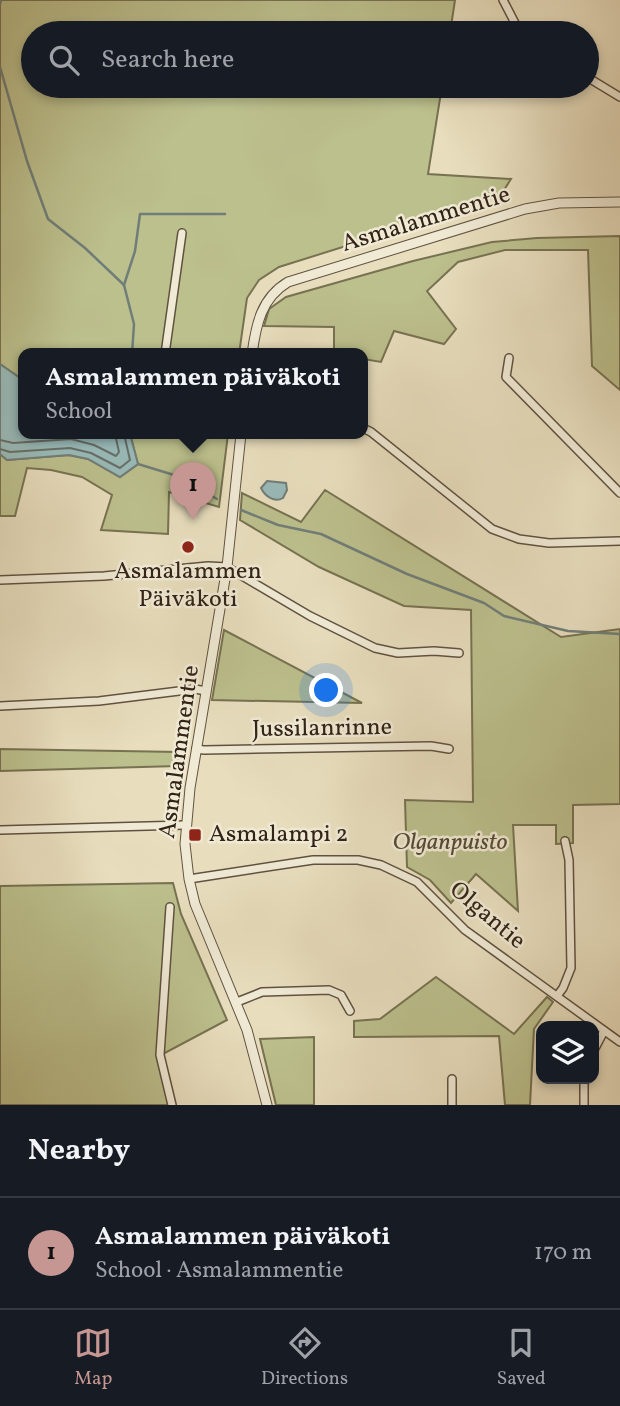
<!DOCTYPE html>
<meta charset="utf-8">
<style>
:root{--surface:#171b24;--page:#242831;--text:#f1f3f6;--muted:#9ea1a6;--line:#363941;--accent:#c59692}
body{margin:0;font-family:Vollkorn,serif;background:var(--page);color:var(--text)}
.controls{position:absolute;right:21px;bottom:21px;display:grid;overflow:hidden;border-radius:14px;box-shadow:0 4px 10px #0003}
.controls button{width:63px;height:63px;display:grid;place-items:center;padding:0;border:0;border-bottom:2px solid var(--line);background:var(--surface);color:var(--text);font:35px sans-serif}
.you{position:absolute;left:327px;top:691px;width:24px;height:24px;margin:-18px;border:5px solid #fff;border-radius:50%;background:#1a73e8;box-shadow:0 0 0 10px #1a73e833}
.badge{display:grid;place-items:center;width:46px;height:46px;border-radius:50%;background:var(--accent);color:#111;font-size:23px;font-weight:700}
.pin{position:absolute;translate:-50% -58px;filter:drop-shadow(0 2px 4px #0008)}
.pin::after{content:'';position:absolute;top:37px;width:24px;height:21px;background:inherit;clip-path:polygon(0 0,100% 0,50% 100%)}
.popup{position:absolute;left:18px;top:348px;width:350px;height:91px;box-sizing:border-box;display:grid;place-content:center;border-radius:14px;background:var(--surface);filter:drop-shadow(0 2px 5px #0005);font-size:23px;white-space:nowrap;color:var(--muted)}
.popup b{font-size:26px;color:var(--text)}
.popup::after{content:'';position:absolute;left:50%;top:100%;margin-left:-14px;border:14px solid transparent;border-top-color:var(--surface)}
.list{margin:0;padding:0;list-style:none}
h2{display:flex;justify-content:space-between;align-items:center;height:91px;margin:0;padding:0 28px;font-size:30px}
h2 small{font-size:23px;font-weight:400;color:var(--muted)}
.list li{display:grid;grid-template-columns:46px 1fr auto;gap:21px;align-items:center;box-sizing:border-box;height:112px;padding:0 28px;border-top:2px solid var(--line)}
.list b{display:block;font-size:26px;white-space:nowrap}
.list p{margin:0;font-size:23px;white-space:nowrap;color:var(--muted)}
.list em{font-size:23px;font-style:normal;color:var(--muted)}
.icon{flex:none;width:38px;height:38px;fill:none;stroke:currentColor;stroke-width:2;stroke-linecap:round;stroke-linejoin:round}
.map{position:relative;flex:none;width:620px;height:1105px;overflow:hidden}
.search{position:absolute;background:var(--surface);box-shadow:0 4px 10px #0003;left:21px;right:21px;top:21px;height:77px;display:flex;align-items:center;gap:18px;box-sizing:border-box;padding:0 24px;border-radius:38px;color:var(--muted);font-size:26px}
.sheet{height:203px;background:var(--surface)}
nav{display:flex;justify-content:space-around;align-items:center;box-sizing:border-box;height:98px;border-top:2px solid var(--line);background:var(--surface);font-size:19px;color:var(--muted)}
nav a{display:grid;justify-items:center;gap:4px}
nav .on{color:var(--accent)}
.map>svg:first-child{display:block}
</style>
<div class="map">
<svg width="620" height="1105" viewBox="0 0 620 1105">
<rect width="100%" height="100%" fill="#e8debe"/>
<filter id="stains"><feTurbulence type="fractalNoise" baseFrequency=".00286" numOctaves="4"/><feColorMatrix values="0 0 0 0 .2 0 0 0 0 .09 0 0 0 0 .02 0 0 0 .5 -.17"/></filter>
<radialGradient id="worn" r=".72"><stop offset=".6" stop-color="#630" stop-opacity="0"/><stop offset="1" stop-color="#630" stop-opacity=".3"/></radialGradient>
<!-- green -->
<g fill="#bcc08d" stroke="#777252" stroke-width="2">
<polygon points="0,0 455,0 450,33 33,33 33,86 442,86 428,174 511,179 504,190 465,213 365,240 279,267 259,280 247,298 239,354 23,354 23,380 0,364"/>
<polygon points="620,236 620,390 592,366 588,250 505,250 458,262 427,291 456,329 444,344 394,331 381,362 363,359 363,354 334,354 334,327 264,326 269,309 286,297 413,261 492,242 537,238"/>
<polygon points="130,434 228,434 219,507 169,492 168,534 101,530 112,495 82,477 51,470 27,468 15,516 0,516 0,454 7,460 69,455 88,459 120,477 138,464"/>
<polygon points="325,490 561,637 620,629 620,804 573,805 573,843 556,844 556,825 513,825 518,911 476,874 451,903 430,880 407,867 405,800 473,802 471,610 404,606 319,567 240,520 242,493 301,522"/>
<polygon points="224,630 362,703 212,700"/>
<polygon points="0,749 179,752 177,766 0,771"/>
<polygon points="173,883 181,914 227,1020 159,1056 171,1105 0,1105 0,886"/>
<polygon points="436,977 514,1034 547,997 553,1002 534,1029 530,1105 505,1105 499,1036 354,1037 354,1021 380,1019"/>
<polygon points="314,1037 314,1105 276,1105 260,1039"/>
</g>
<!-- water -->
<g fill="#99bbba" stroke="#707e79" stroke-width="2">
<polygon points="0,364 23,380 23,434 130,434 138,464 120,477 88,459 69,455 7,460 0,454"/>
<path d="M 267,481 L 286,483 L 287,490 L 283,498 C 274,503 265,496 261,488 Z"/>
</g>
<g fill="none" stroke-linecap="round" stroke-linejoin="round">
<!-- shore -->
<g stroke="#666f68" stroke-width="2">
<polyline points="0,440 13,443 71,439 94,445 116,456 119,452 115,434"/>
<polyline points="0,449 10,452 70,448 91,453 120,468 130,460 124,434"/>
</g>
<!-- stream -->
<g stroke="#707e79" stroke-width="2.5">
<polyline points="0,4 1,0"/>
<polyline points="0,67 27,161 48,219 85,248 124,285 134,324 132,354"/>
<polyline points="124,285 135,251 140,214 225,214"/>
<polyline points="138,464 174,475 217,499"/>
<polyline points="241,510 278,525 321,534 407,574 484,603 504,616 568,631 620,634"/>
</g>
<defs>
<g id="minor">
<polyline points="503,0 517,27 523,33"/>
<polyline points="587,77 620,97"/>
<polyline points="165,354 182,233"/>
<polyline points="509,358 506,377 620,493"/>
<polyline points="363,428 371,432 492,529 519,539 549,543 620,541"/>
<polyline points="0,580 104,576 208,566 227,567 310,616 375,648 398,653 434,651 459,653"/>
<polyline points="0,706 99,701 195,689 206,691"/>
<polyline points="196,749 204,750 431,746 449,749"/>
<polyline points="0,830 185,825"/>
<polyline points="189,879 313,860 358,860 381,865 417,882 465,930 620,1042"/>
<polyline points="170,907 160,1055 172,1105"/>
<polyline points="557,996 563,988 571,968 569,860 565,841"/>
<polyline points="237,1002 262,992 329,990 341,995 350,1011"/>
<polyline points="594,1050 604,1031"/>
<polyline points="452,1079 452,1105"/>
<polyline points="584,1105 584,1079"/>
</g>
<g id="tertiary">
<path d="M 252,354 C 256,325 261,298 288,282 L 525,209 L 559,203 L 620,202"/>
<polyline points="241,434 227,567 190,788 185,844 189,879 195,904 247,1030 267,1105"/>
</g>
</defs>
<!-- minor casing -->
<use href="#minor" stroke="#605241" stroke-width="10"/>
<!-- tertiary casing -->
<use href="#tertiary" stroke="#605241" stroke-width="11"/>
<!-- minor -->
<use href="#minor" stroke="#f0ead5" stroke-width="7"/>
<!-- tertiary -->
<use href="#tertiary" stroke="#f0ead5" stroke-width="9"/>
</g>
<!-- markers -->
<g fill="#8f2418" stroke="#f0ead5" stroke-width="2.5">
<circle cx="188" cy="547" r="7"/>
<rect x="188" y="828" width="14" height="14" rx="3.5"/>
</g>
<g text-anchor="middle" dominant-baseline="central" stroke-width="5" stroke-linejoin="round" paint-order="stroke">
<!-- street labels -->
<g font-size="24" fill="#322317" stroke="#f0ead5">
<text transform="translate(426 220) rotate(-17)">Asmalammentie</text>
<text transform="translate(322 729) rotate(-1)">Jussilanrinne</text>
<text transform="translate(180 752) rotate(-82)">Asmalammentie</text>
<text transform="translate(487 916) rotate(40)">Olgantie</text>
</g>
<!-- poi labels -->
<g font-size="24" fill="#322317" stroke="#f0ead5">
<text x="188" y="572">Asmalammen<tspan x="188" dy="28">Päiväkoti</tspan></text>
<text x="209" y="835" text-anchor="start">Asmalampi 2</text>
</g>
<!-- park labels -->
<g font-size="24" font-style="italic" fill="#544a34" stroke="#f0ead5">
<text x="450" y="843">Olganpuisto</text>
</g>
</g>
<rect width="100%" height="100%" filter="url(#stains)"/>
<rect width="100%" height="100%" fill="url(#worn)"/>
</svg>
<div class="controls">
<button><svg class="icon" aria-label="layers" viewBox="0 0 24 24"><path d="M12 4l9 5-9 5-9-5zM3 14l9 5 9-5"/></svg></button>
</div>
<div class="you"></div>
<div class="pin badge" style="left:193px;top:520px">1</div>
<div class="popup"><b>Asmalammen päiväkoti</b>School</div>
<div class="search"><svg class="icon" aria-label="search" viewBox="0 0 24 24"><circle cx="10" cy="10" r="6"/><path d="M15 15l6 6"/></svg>Search here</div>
</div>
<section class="sheet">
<h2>Nearby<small></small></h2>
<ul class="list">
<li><span class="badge">1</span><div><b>Asmalammen päiväkoti</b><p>School · Asmalammentie</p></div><em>170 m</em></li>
</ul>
</section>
<nav>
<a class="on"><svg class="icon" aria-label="map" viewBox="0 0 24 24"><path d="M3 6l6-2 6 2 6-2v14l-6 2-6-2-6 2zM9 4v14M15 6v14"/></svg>Map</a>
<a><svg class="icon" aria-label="directions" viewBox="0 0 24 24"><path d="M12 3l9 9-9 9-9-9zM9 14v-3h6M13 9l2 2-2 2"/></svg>Directions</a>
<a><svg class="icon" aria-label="saved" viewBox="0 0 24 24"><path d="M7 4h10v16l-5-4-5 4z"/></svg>Saved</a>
</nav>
